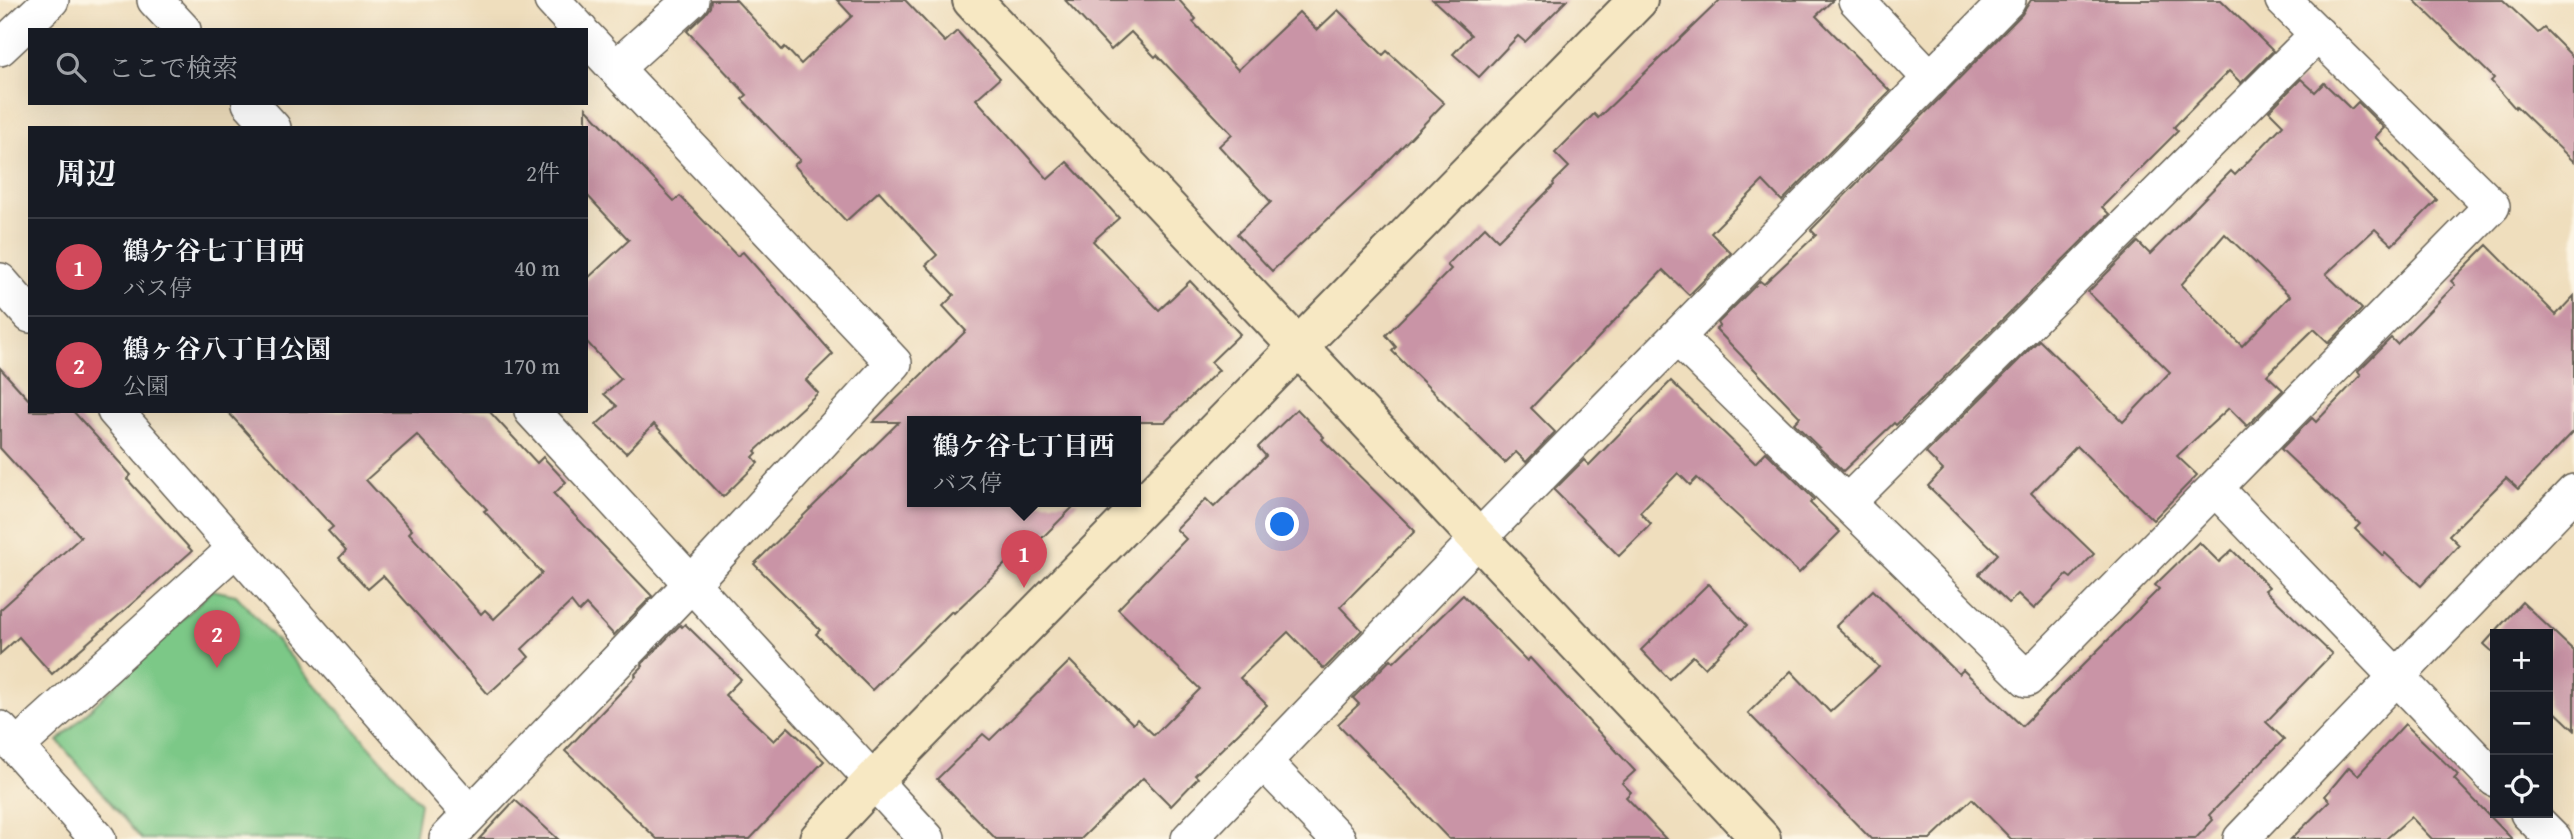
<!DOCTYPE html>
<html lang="ja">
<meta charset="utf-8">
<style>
:root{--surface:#171b24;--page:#20242c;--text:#f1f3f6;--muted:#9ea1a6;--line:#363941;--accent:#d1495b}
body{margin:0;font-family:"Gentium Book Plus","Noto Serif JP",serif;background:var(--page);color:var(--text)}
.controls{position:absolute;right:21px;bottom:21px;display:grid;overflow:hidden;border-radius:0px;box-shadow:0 7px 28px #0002}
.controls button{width:63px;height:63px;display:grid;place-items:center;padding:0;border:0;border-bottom:2px solid var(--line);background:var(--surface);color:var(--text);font:35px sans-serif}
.you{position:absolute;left:1283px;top:525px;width:24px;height:24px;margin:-18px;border:5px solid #fff;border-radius:50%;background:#1a73e8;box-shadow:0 0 0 10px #1a73e833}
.badge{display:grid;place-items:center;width:46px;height:46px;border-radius:50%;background:var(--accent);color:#fff;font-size:23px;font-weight:700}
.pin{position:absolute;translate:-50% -58px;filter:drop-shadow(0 2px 4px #0008)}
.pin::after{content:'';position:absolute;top:37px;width:24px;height:21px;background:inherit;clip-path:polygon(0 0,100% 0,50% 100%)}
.popup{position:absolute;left:907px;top:416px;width:234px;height:91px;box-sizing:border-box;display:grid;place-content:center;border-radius:0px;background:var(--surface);filter:drop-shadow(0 2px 5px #0005);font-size:23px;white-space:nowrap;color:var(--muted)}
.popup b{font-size:26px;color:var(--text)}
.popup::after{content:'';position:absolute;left:50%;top:100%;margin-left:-14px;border:14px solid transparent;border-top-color:var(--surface)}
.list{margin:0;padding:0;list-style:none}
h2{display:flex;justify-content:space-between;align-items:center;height:91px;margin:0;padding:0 28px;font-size:30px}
h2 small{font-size:23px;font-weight:400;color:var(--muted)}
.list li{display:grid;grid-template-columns:46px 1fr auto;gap:21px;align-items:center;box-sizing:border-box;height:98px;padding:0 28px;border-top:2px solid var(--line)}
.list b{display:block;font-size:26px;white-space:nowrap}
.list p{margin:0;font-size:23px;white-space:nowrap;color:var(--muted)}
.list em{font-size:23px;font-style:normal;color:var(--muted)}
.icon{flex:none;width:38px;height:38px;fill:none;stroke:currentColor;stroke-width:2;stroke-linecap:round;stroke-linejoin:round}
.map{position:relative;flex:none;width:2574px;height:839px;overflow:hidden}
.search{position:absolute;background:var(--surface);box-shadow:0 7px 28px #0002;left:28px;top:28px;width:560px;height:77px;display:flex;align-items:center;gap:18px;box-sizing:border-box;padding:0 24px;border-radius:0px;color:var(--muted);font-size:26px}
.panel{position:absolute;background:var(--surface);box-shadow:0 7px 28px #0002;left:28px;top:126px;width:560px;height:287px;border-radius:0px}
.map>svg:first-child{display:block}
</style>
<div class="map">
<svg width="2574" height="839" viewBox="0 0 2574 839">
<rect width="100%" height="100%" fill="#fcf5e5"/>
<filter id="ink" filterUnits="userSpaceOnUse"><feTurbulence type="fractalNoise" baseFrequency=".0143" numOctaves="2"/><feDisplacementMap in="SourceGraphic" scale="14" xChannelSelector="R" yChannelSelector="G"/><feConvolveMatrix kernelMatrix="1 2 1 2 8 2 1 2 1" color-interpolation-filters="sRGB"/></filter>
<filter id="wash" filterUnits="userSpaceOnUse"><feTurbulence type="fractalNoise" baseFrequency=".00686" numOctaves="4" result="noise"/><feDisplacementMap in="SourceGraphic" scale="28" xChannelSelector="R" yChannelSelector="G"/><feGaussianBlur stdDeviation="1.57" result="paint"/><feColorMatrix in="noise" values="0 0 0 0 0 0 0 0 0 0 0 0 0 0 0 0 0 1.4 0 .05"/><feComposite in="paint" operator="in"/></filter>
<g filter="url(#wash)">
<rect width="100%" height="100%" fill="#efdebd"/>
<!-- green -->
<polygon fill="#7bc887" stroke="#4c7252" stroke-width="2" points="212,590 236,595 420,803 414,839 141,839 58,741"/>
<g id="blocks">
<!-- building -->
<g fill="#c994a6" fill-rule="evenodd">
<polygon points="711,0 736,0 782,50 785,47 801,64 852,16 837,0 905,0 945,42 957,31 1000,78 976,99 1048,179 1067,162 1119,218 1093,241 1159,310 1190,281 1240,334 1211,362 1219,370 1165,422 912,422 912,502 1078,502 1035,545 1030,540 954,613 952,611 872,690 816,634 820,630 754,564 899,422 873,422 966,331 943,306 954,295 926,265 937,255 879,191 846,221 794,165 800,160 742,99 747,95 687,31 705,14 710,7"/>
<polygon points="1065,0 1179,0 1196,19 1193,22 1238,70 1299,12 1317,30 1338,10 1383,55 1387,51 1444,103 1373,177 1272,271 1237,234 1271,202 1219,146 1232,134 1157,55 1155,57 1131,32 1111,50"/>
<polygon points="1433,0 1567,0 1525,42 1518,36 1479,77 1453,54 1471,35"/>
<polygon points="1720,0 1833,0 1816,16 1890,91 1782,201 1763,181 1711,233 1731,253 1689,295 1663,270 1531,408 1555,432 1526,462 1516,452 1505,463 1392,351 1396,347 1386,335 1451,269 1447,265 1485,227 1498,240 1554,185 1553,183 1569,167 1555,153 1594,114 1598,118"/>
<polygon points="2031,0 2221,0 2273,51 2241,83 2229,71 2174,127 2178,131 2102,207 2109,214 1896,425 1894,423 1843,471 1794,423 1800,417 1716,329 1720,326 1718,323 1760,281 1764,284 1816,235 1811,230 2022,14"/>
<polygon points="2414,0 2503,0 2538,33 2544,28 2574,58 2574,162 2516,106 2515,108 2491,81 2494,78"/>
<path d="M 2301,79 L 2315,92 L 2324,83 L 2351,109 L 2358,102 L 2384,128 L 2375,137 L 2437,200 L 2392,245 L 2375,229 L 2326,274 L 2362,309 L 2329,343 L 2314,329 L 2267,375 L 2283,390 L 2247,426 L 2229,408 L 2177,456 L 2197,475 L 2153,520 L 2077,446 L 2031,493 L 2094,554 L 2071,578 L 2067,575 L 2034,609 L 2018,594 L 2009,603 L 1979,574 L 1998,554 L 1928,486 L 1943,470 L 1926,453 L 2039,340 L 2123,422 L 2170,372 L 2088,292 L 2138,242 L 2150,254 L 2231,171 L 2235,175 L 2283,125 L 2269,111 ZM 2225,234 L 2290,296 L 2242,346 L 2181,285 Z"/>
<polygon points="586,108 674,201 680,196 737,256 743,252 833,354 806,380 818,393 755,451 757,453 753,457 758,463 723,497 654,424 626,453 596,425 617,406 604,394 621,379 586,341 586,280 629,240 586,194"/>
<polygon points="2487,245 2556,315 2574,296 2574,431 2518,489 2506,478 2449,535 2459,545 2421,586 2385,553 2383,556 2355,529 2360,524 2281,449 2312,418 2316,422 2361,375 2358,371 2391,338 2397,344 2455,285 2451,281"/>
<polygon points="0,368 30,401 30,411 73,411 131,475 127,479 192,551 52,674 19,637 0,654 0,610 81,537 0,448"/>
<polygon points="1671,381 1755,463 1766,452 1814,499 1810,503 1840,532 1799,573 1697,478 1690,485 1678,473 1640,512 1651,524 1619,556 1554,490 1584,460 1589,465"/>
<polygon points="1297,409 1324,437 1322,439 1415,531 1340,607 1362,630 1324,669 1288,632 1240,678 1267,705 1195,775 1198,778 1171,806 1143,778 1081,839 996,839 937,779 983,734 990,740 1070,661 1133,724 1137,719 1154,735 1200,689 1118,609 1186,539 1176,529 1206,499 1214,507 1266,456 1258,447"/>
<path d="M 227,411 L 489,411 L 537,463 L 543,457 L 566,482 L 554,494 L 652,596 L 614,635 L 586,605 L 579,612 L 571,602 L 522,649 L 529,657 L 488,694 L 383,576 L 368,589 L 339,558 L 346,551 L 328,531 L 333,527 ZM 417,435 L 487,509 L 484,511 L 542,573 L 494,619 L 485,610 L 481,614 L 409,533 L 412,530 L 366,480 Z"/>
<polygon points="2199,542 2219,562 2232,550 2269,587 2265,590 2332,654 2266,722 2284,739 2209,815 2213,820 2195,839 2011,839 1972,799 1930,839 1871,839 1748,713 1791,671 1830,712 1879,667 1836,626 1873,590 1959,674 1963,670 2022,726 2159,589 2155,585"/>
<polygon points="1708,584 1747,625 1705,668 1693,656 1669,679 1641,650"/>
<polygon points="1463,595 1527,661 1530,658 1635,771 1622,783 1631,792 1626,797 1666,839 1449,839 1338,724 1359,704 1353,698 1391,659 1394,662"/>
<polygon points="2522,602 2574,651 2574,730 2548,705 2548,634 2495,634 2495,654 2484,644"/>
<polygon points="685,624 741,679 725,695 774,741 788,727 824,761 750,839 657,839 565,751 636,676 635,674 643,666 642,664 680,625 682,627"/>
<polygon points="2405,724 2458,775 2454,779 2512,839 2432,839 2411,817 2386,839 2291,839 2330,801 2325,796 2349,767 2358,775"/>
<polygon points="515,800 558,839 479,839"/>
</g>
</g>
</g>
<g filter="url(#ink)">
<use href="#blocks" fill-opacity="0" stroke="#666054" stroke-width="2"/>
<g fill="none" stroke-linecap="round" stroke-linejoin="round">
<defs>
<g id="street">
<polyline points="155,0 183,30"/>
<polyline points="552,0 580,30"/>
<polyline points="1856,0 1931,79"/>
<polyline points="0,48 51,0"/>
<polyline points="616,68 691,0"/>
<polyline points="250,103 273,128"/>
<polyline points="0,281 30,315"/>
<polyline points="1677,337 2027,679 2492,206 2283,0"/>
<polyline points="115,411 469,813"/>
<polyline points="532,411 927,839"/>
<polyline points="2215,488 2495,779"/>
<polyline points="1847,503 2318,34"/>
<polyline points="0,729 98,839"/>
<polyline points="16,747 236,548"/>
<polyline points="1264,762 1338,839"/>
<polyline points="2528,813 2554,839"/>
<polyline points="447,839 691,584 894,363 586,37"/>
<polyline points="1189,839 1479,538 2008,0"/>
<polyline points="2241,839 2574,492"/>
</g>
<g id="secondary">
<polyline points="972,0 1761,839"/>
<polyline points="819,839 873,781 1638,0"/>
</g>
</defs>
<!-- street casing -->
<use href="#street" stroke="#666054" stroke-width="38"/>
<!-- secondary casing -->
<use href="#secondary" stroke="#666054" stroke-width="42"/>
<!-- street -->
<use href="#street" stroke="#fff" stroke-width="35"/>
<!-- secondary -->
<use href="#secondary" stroke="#f7e8c3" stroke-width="38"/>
</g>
</g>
</svg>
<div class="controls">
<button>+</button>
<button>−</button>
<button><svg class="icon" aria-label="locate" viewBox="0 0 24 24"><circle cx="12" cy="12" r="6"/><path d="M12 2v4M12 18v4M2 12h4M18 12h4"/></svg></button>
</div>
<div class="you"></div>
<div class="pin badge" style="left:1024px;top:588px">1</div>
<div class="popup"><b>鶴ケ谷七丁目西</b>バス停</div>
<div class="pin badge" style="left:217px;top:668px">2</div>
<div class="search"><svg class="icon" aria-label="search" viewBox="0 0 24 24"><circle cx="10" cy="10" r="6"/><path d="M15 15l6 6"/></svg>ここで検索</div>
<section class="panel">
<h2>周辺<small>2件</small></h2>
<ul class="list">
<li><span class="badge">1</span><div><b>鶴ケ谷七丁目西</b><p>バス停</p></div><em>40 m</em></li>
<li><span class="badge">2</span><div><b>鶴ヶ谷八丁目公園</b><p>公園</p></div><em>170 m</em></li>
</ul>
</section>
</div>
